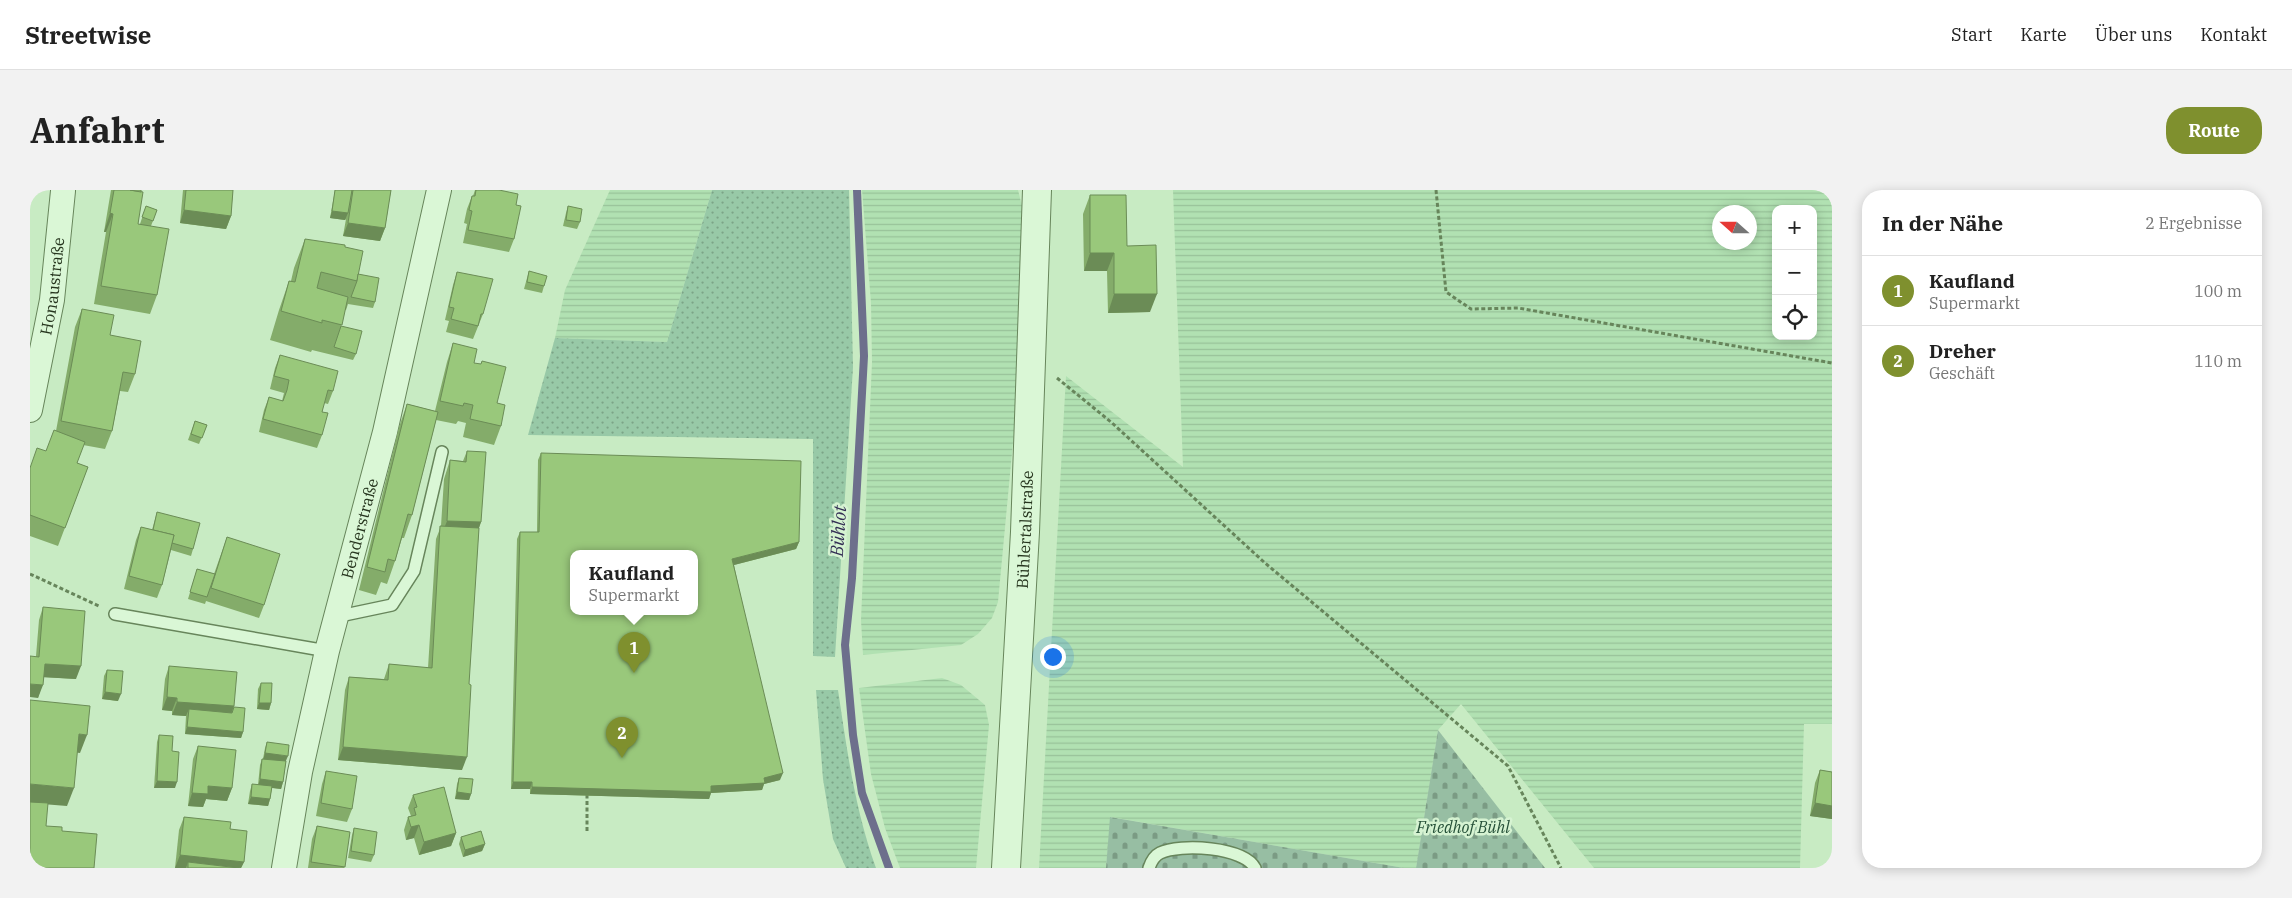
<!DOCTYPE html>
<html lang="de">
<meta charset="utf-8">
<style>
:root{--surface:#fff;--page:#f2f2f2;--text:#222;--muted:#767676;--line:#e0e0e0;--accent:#7f902e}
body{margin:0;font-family:"IBM Plex Serif",serif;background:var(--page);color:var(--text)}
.controls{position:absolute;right:15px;top:15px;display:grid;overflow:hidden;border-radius:10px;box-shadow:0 2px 12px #0003}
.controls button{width:45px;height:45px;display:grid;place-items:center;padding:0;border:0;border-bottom:1px solid var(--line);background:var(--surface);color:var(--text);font:25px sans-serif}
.compass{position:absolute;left:1682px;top:15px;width:45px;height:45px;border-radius:50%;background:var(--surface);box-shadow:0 2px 12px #0003;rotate:291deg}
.you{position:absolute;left:1022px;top:466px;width:18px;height:18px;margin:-12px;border:4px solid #fff;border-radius:50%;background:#1a73e8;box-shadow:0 0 0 8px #1a73e833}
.badge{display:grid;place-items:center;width:32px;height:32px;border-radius:50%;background:var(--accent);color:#fff;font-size:16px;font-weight:700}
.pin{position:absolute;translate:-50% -41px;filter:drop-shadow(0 1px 2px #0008)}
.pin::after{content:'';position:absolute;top:26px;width:18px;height:15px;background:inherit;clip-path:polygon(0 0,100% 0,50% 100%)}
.popup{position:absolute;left:540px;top:360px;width:128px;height:65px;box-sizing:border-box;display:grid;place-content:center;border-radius:10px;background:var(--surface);filter:drop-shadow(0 1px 4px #0005);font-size:16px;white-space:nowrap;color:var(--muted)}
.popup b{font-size:19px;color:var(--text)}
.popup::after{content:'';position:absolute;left:50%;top:100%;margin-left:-10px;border:10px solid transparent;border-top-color:var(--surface)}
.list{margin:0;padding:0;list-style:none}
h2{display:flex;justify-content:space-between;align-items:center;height:65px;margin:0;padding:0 20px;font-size:21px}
h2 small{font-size:16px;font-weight:400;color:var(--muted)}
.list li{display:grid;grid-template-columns:32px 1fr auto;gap:15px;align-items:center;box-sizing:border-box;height:70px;padding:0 20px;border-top:1px solid var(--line)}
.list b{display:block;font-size:19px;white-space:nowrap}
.list p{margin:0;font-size:16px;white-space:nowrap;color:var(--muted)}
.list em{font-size:16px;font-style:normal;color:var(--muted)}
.icon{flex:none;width:28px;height:28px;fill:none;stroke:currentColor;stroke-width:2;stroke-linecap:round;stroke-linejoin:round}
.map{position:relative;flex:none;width:1802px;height:678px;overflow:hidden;border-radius:20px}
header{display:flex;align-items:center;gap:30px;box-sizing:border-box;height:70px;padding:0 25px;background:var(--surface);border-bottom:1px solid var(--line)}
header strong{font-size:24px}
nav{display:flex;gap:28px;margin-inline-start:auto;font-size:18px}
.intro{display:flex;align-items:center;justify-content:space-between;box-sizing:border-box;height:120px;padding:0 30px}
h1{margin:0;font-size:35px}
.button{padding:12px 22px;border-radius:20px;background:var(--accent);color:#fff;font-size:18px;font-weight:700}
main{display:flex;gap:30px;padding:0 30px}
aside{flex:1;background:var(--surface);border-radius:20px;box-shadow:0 2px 12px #0003}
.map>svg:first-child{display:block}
</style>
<header>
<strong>Streetwise</strong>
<nav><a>Start</a><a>Karte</a><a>Über uns</a><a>Kontakt</a></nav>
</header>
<div class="intro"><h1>Anfahrt</h1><a class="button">Route</a></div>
<main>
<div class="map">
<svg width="1802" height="678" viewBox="0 0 1802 678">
<defs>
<pattern id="farmland-rules" width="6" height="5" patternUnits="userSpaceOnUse" patternTransform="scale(1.25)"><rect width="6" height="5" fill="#b1e1b2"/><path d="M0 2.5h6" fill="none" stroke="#98c299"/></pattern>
<pattern id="grass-dots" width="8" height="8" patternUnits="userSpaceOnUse" patternTransform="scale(1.25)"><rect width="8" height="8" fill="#98c9a7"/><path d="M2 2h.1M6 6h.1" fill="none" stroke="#7ca487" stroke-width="1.8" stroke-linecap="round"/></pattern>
<pattern id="cemetery-stones" width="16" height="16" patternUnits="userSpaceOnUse" patternTransform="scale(1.25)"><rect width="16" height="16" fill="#97bea3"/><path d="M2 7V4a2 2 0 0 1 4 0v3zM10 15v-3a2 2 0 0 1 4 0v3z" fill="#7b9b84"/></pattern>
</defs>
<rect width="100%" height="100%" fill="#c8ebc3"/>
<!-- farmland -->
<g fill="url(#farmland-rules)" fill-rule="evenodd">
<polygon points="580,0 682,0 637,152 525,148 535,100"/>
<polygon points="832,0 988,0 993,20 988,199 968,412 962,428 948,444 931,455 833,465 831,430 842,172 841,113"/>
<path d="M 1143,0 L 1802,0 L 1802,534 L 1774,534 L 1770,678 L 1564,678 L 1431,514 L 1408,540 L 1386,678 L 1374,678 L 1081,627 L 1076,678 L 1009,678 L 1036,186 L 1153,277 ZM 1746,19 L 1783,19 L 1783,146 L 1746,146 ZM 1690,22 L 1720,22 L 1720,52 L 1690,52 Z"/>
<polygon points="912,488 931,495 955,515 959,535 946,678 870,678 855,638 841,584 829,498"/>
</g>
<!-- grass -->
<g fill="url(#grass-dots)">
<polygon points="682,0 819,0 823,177 805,467 783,466 783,249 498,245 525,148 637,152"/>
<path d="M 786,500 L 808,500 C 817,560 825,620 846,678 L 816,678 L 803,649 L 793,589 Z"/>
</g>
<!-- cemetery -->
<g fill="url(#cemetery-stones)">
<polygon points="1408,540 1515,678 1386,678"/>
<polygon points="1080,627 1374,678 1076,678"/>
</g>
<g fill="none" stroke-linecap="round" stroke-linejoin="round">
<!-- stream -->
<polyline stroke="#6d6f8c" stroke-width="8" points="827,0 834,166 822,388 815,455 823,545 832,603 859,678"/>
<defs>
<g id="service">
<polyline points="85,424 297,461"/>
<polyline points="305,427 362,415 384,381 412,262"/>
<path d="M 1119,678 C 1121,672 1124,666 1130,663 C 1150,653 1214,657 1225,678"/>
</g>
<g id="minor">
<path id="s1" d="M 0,220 L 22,110 L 33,1"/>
<path id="s2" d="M 254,678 L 270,582 L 297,461 L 355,242 L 409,0"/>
</g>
<g id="tertiary">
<path id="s3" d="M 976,678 L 995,342 L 1007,0"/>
</g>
</defs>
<!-- service casing -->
<use href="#service" stroke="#67855b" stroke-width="14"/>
<!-- minor casing -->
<use href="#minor" stroke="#67855b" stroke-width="26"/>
<!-- tertiary casing -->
<use href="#tertiary" stroke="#67855b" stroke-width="30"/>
<!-- path -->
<g stroke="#67855b" stroke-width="3" stroke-dasharray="4 2.5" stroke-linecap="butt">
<polyline points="1406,0 1416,102 1441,119 1488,118 1802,173"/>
<polyline points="1027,188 1081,232 1235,373 1478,576 1531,678"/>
<polyline points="0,384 69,416"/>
<polyline points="557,641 557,605"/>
</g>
<!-- service -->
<use href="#service" stroke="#daf7d6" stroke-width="11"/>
<!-- minor -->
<use href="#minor" stroke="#daf7d6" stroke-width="24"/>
<!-- tertiary -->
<use href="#tertiary" stroke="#daf7d6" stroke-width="28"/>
</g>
<!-- wall -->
<g fill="#84ac6a">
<polygon points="81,0 111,0 108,34 110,34 116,16 127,20 121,36 127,105 120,124 64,114 76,42 74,42"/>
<polygon points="153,0 203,0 201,26 196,39 150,33"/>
<polygon points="305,0 361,0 355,38 350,51 313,46 316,29 315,30 300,28"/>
<polygon points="445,0 469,0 486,15 484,49 479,62 433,53 437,34 434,33 437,19 442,6 443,6"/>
<polygon points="1060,5 1097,56 1120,122 1078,123 1077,81 1054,81 1053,24"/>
<polygon points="538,16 550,32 547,39 533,36 536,23"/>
<polygon points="275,49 328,84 345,112 343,118 318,114 316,120 315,120 311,136 326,164 323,170 282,160 281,162 240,150 249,120 259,91 261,91 264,78"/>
<polygon points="499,81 514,96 512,103 494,99"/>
<polygon points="427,82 453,124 443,149 416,142 419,131 415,130 423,95"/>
<polygon points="52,119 80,145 105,184 98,202 90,201 82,241 75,259 53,255 47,273 58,277 28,356 0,346 0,278 16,261 26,241 45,137"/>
<polygon points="423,153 444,173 467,213 471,236 464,255 433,247 436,233 428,231 426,234 406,230 382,325 374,348 372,348 365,371 357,394 351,392 346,405 329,400 369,237 377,214 405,221 417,172"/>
<polygon points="250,165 303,201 298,214 294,213 292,222 292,245 287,258 229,242 234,220 239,207 252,211 254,203 240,199 245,178"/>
<polygon points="165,231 177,235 169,254 158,250"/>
<polygon points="437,261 451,332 449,338 432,580 308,570 315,500 319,487 354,489 359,474 398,478 406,349 411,336 414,289 420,270 433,271"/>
<polygon points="511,263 769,352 766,359 704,375 750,590 734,594 732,600 681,603 679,609 500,604 500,599 481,599 487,349 490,342 507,342 508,270"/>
<polygon points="127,322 163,359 161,366 141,360 132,395 127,408 94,399 106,350 111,337 122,340"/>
<polygon points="197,347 234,415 229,428 176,411 175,414 158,409 167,379 184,384"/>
<polygon points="13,417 46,489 14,487 8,508 6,466 9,430"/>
<polygon points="139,476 204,516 204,517 213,542 211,548 155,544 156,526 142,525 142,521 132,520 135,489"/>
<polygon points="77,480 88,511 72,509 74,486"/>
<polygon points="231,493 241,513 239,520 227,519 228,499"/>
<polygon points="129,545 142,561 145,598 124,598 127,552"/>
<polygon points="237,552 256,572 253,592 251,599 242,598 240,609 238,616 218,614 220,601 222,594 228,595 230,575 232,569 233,569 235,558"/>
<polygon points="168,556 202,598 197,611 176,609 173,617 158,616 163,569"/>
<polygon points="1790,580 1802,582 1802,629 1780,626 1785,593"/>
<polygon points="296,581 322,619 317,632 286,626 292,594"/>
<polygon points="429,588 441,604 439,610 425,609 427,594"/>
<polygon points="383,605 426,643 421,656 389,665 384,648 376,650 374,640 378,627 381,626 378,618"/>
<polygon points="154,627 200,639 214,672 211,678 145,678 149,640"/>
<polygon points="287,636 320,642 314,678 278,678 282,649"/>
<polygon points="324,638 344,665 341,672 318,668 322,645"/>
<polygon points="431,647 455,654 452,661 433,667 429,654"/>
</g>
<!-- shaded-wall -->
<g fill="#6b8c56">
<polygon points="154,20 201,26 196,39 150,33"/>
<polygon points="302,21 318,23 315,30 300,28"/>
<polygon points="80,23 83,24 76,42 74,42"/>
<polygon points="318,33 355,38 350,51 313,46"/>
<polygon points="1060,63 1084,63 1077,81 1054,81"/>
<polygon points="1084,104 1127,104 1120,122 1078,123"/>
<polygon points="417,331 451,332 444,351 410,349"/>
<polygon points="769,352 766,359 700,376 702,369"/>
<polygon points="15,474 51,476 46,489 10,487"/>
<polygon points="0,494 13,495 8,508 0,507"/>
<polygon points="75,502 91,504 88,511 72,509"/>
<polygon points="137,507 147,508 142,521 132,520"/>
<polygon points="147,512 204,516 199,529 159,519 156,526 142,525"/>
<polygon points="229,513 241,513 239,520 227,519"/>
<polygon points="157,537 213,542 211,548 155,544"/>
<polygon points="49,544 57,545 50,563 42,562"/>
<polygon points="313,557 437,567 432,580 308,570"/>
<polygon points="235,563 258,566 255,573 233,570"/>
<polygon points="753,583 750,590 734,594 732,600 681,603 679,609 500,604 502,597 681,596 734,588"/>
<polygon points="230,589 253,592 251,599 228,596"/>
<polygon points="127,591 147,592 145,598 124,598"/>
<polygon points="483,592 502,592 500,599 481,599"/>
<polygon points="0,594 44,598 37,616 0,613"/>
<polygon points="178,596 202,598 197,611 176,609 173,617 158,616 162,603"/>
<polygon points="427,602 441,604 439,610 425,609"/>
<polygon points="221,607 240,609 238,616 218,614"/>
<polygon points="1785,613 1802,616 1802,629 1780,626"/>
<polygon points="389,635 384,648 376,650 381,637"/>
<polygon points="426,643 421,656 389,665 394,652"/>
<polygon points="455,654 452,661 433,667 435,660"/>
<polygon points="150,665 214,672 211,678 158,672 156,678 145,678"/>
</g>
<!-- building -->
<g fill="#99c87b" stroke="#6b8c56" fill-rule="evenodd">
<polygon points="84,0 100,0 113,2 108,34 139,39 127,105 71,96 83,24 80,23"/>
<polygon points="100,0 111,0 111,2"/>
<polygon points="156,0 203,0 201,26 154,20"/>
<polygon points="305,0 322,0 318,23 302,21"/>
<polygon points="323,0 361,0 355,38 318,33"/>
<polygon points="446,0 469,0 488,4 486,15 491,16 484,49 438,40 442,21 439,20 442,6 445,6"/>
<polygon points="1060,5 1096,5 1097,56 1126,55 1127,104 1084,104 1084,63 1060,63"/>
<polygon points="116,16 127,20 123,31 112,27"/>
<polygon points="538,16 552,19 550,32 536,30"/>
<polygon points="275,49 315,55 315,57 333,61 327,91 291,82 287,98 318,107 312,135 292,130 292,133 251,121 259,91 265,92"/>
<polygon points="499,81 517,86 514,96 497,92"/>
<polygon points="427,82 463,89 453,124 451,124 448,136 421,129 424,118 419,117"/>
<polygon points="328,84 349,88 345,112 321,107 327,91"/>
<polygon points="52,119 84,125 80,145 111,151 105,184 93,182 82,241 31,231"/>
<polygon points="311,136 332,141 326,164 304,157"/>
<polygon points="423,153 447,159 444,173 451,174 452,171 476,177 467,213 475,215 471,236 440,229 443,215 434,213 433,216 410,211"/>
<polygon points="250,165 308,181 303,201 298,200 292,222 298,223 292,245 233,229 239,207 253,211 257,200 259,190 244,186"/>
<polygon points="377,214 408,222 382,325 378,324 365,371 358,369 355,382 337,377"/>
<polygon points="165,231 177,235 172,248 161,244"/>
<polygon points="24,240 55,252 47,273 58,277 35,338 0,325 0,278 7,258 16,261"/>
<polygon points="437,261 456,262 451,332 417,331 420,270 436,272"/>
<path d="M 511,263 L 771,271 L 769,352 L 702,369 L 753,583 L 734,588 L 735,593 L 681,596 L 681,602 L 502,597 L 502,592 L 483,592 L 490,342 L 509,342 ZM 544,364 L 664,364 L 664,422 L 544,422 Z"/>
<polygon points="127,322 170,333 163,359 142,353 144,345 123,340"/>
<polygon points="410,336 449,338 439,494 441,495 437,567 313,557 319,487 358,490 359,474 402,478"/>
<polygon points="111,337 144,345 132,395 99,386"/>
<polygon points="197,347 250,364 234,415 181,398"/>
<polygon points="167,379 185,384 177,407 160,402"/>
<polygon points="13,417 55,421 51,476 15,474 13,495 0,494 0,466 9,467"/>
<polygon points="139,476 207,482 204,516 147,512 147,508 137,507"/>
<polygon points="77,480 93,481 91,504 75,502"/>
<polygon points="231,493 242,493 241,513 229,513"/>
<polygon points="0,510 60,516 57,545 49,544 44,598 0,594"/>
<polygon points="204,517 215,518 213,542 157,537 159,519 202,523"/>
<polygon points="129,545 143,546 142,561 149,562 147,592 127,591"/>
<polygon points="237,552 259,555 258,566 235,563"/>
<polygon points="168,556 206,560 202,598 178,596 178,604 162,603"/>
<polygon points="232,569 256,571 253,592 230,589"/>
<polygon points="1790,580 1802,582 1802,616 1785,613"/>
<polygon points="296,581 327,586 322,619 291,613"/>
<polygon points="429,588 443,589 441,604 427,602"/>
<polygon points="222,594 242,596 240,609 221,607"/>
<polygon points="414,597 426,643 394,652 389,635 381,637 378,627 386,625 384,618 387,617 383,605"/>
<polygon points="0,612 18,613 16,636 32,637 32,641 67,644 64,678 0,678"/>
<polygon points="154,627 201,632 200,639 217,641 214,672 150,665"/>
<polygon points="287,636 320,642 315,677 281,672"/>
<polygon points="324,638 347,642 344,665 321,661"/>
<polygon points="451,641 455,654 435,660 431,647"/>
<polygon points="158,672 209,678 158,678"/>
</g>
<g text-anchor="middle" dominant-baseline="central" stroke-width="5" stroke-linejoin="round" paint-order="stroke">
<!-- street labels -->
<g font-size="16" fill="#26351e" stroke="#d6f3d2">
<text stroke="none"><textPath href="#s1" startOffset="126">Honaustraße</textPath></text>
<text stroke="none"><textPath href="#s2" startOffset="348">Benderstraße</textPath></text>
<text stroke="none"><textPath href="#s3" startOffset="339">Bühlertalstraße</textPath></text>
</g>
<!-- park labels -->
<g font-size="16" font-style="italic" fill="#265139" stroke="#d6f3d2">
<text x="1433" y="637">Friedhof Bühl</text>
</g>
<!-- water labels -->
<g font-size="18" font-style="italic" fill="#332e54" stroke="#d6f3d2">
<text transform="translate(808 341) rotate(-86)">Bühlot</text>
</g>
</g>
</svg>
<div class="controls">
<button>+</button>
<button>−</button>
<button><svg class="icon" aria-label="locate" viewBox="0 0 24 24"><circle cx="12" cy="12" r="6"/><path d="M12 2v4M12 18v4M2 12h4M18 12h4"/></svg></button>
</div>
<svg class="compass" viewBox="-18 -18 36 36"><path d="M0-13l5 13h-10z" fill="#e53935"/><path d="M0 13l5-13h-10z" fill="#767676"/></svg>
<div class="you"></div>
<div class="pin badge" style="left:604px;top:483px">1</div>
<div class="popup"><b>Kaufland</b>Supermarkt</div>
<div class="pin badge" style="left:592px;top:568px">2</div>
</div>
<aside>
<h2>In der Nähe<small>2 Ergebnisse</small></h2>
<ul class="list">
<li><span class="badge">1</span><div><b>Kaufland</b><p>Supermarkt</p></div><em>100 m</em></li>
<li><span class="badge">2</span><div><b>Dreher</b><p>Geschäft</p></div><em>110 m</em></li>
</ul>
</aside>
</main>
